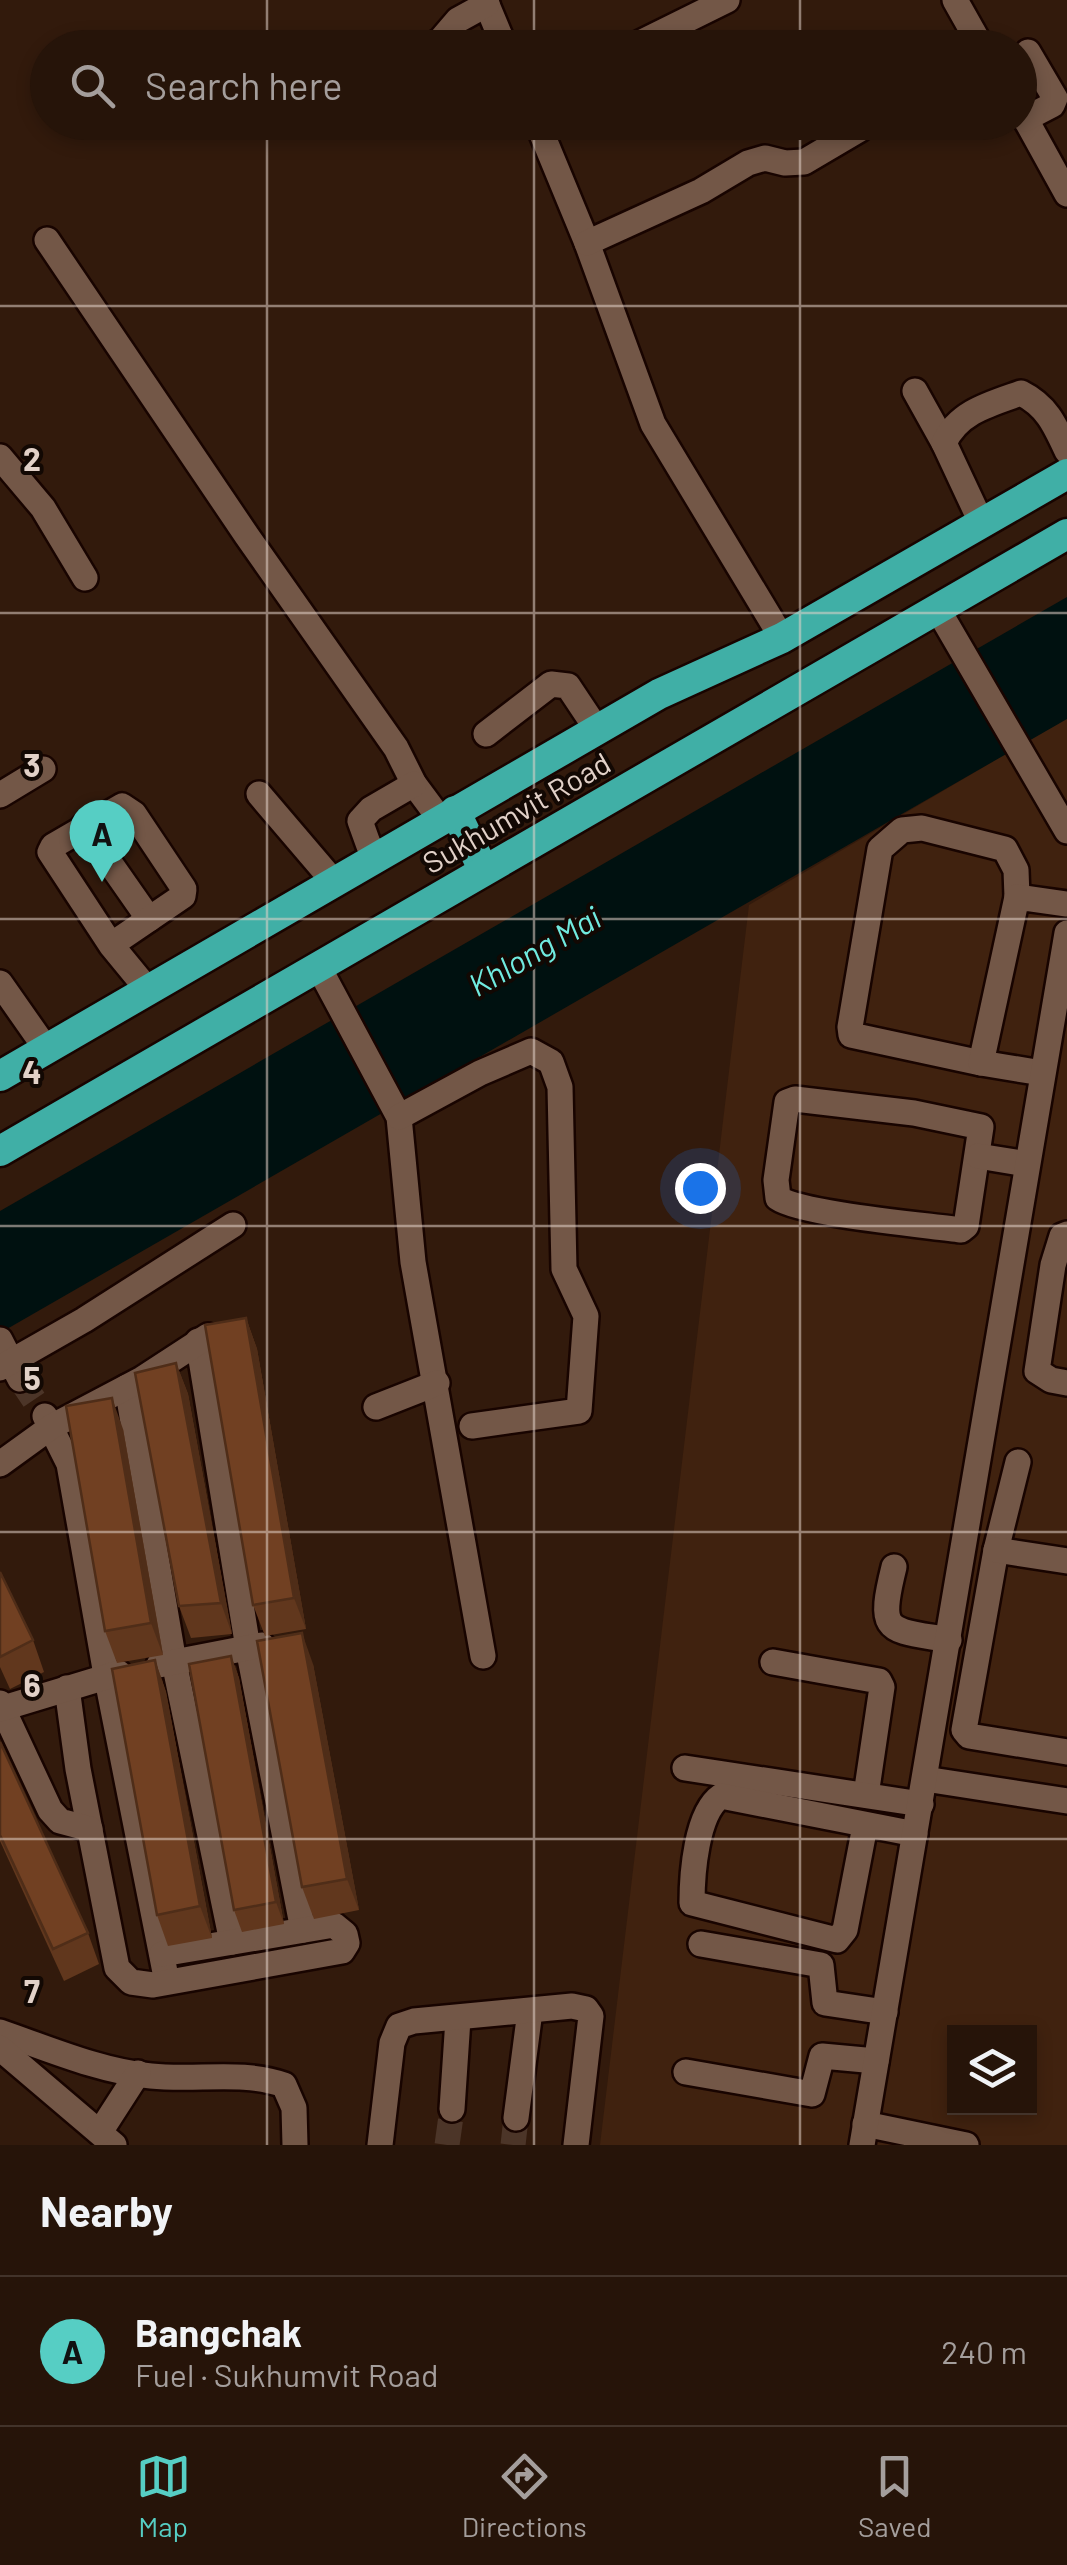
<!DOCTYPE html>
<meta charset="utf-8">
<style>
:root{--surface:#261409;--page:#322117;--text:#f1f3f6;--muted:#a49e9c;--line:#42332a;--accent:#56cec4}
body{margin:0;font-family:Barlow,sans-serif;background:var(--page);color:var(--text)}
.controls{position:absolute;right:30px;bottom:30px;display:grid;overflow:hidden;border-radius:0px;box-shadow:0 5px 15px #0003}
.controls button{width:90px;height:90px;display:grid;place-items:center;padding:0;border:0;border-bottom:2px solid var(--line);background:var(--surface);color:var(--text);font:50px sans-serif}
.you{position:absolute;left:700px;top:1188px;width:35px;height:35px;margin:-25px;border:8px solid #fff;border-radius:50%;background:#1a73e8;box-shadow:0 0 0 15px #1a73e833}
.badge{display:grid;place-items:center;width:65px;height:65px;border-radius:50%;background:var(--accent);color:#111;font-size:32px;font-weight:700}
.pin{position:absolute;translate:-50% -82px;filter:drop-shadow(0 2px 5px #0008)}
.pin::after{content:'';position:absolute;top:52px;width:35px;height:30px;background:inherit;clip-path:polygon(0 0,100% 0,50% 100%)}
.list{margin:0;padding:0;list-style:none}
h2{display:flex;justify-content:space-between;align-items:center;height:130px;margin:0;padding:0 40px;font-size:42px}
h2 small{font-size:32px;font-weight:400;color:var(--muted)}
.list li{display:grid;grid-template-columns:65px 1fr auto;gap:30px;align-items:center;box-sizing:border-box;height:150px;padding:0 40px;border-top:2px solid var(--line)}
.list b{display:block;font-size:38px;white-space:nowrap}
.list p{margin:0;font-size:32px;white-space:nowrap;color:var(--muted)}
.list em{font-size:32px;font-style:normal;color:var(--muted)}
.icon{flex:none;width:55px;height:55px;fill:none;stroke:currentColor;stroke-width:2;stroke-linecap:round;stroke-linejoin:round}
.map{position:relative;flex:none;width:1067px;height:2145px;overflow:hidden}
.search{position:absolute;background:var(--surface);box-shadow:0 5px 15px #0003;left:30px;right:30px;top:30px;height:110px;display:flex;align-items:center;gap:25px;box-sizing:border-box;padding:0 35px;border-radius:55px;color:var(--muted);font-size:38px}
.sheet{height:280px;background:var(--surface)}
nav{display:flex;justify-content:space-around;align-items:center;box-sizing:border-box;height:140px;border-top:2px solid var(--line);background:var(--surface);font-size:28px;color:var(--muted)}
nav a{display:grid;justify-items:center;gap:5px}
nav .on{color:var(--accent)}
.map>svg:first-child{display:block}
</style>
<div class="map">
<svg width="1067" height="2145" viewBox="0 0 1067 2145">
<rect width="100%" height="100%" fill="#321a0c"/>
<!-- built -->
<path fill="#40220f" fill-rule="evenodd" d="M 1067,718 L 1067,2145 L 600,2145 L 749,905 ZM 954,2032 L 1030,2032 L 1030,2108 L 954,2108 Z"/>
<!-- water -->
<polygon fill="#001110" points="1067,597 1067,719 0,1333 0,1211"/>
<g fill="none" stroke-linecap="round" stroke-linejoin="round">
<!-- minor-tunnel -->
<g stroke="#4c3528" stroke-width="25" stroke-dasharray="25 12" stroke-linecap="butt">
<polyline points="20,1379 45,1416"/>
<polyline points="447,2145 452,2109"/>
<polyline points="513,2145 516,2118"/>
</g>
<defs>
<g id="minor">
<polyline points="485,0 505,48"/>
<polyline points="955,0 982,48"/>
<polyline points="427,48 440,41 458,20 487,4"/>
<polyline points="630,48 727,0"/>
<polyline points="1020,109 1067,194"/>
<polyline points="1025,119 1052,105 1055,98 1028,52"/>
<polyline points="537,122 587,243 653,424 782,638"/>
<polyline points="47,240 247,536 396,748 414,784 440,819"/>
<polyline points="587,243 701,191 748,163 765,158 785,163 804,162 860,129"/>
<polyline points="915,391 944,443"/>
<polyline points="0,457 43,508 85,578"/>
<path d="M 981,522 L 944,443 C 958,412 990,404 1021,393 C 1047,406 1055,425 1067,451"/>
<polyline points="937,608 1067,831"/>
<polyline points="486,734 551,684 568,686 598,731"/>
<polyline points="259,794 334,882"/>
<polyline points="0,795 43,769"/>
<polyline points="84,826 149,919"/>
<polyline points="382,855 369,846 360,821 371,809 414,784"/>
<polyline points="111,945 183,896 184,889 134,814 122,806 53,846 50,852 111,945 148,990"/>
<polyline points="318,966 399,1117 413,1262 483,1656"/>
<polyline points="0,983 47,1050"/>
<polyline points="981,1063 851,1035 850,1027 880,849 902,830 922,828 1005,849 1016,870 1017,897"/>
<polyline points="1042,1073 981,1063 1017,897 1067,904"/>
<path d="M 795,1099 L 914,1113 L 981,1127 L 966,1226 L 961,1230 C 925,1225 801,1214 778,1198 L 776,1180 L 787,1102 Z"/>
<polyline points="399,1117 480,1073 531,1051 551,1062 560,1087 564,1269 586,1316 579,1411 472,1426"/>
<polyline points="978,1156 1027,1164"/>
<polyline points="1067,1234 1062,1236 1053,1265 1037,1371 1051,1380 1067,1383"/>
<polyline points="0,1340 20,1379"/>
<polyline points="198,1341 248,1648 303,1930"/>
<polyline points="0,1368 84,1320 233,1225"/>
<polyline points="127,1387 174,1662 232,1942"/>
<polyline points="376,1407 437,1383"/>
<polyline points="45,1416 69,1464 105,1669 165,1972"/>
<polyline points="1018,1462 996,1550 964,1730 969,1736 1067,1752"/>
<polyline points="0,1464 51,1427 142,1379 208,1336"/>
<polyline points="996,1550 1067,1561"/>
<path d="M 894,1567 C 877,1635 887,1629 949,1640"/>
<polyline points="773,1662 879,1681 882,1687 866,1795"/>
<polyline points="159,1665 262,1645"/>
<polyline points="67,1688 78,1769 117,1968 131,1982 153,1985 342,1951 347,1943 345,1934 334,1925 162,1954"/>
<polyline points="0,1703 50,1810 60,1821 90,1829"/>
<polyline points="0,1709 119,1673"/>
<polyline points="685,1768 921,1804"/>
<polyline points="925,1779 1067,1801"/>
<path d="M 865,1826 L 845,1930 L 837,1940 L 692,1903 C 692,1875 696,1813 721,1796 L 915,1834"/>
<polyline points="701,1944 821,1965 825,2003 885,2012"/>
<path d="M 0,2032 C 49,2049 100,2071 151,2076 C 196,2081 242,2070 284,2085 L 294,2108 L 295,2145"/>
<polyline points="0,2048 114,2145"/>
<polyline points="686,2072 812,2094 822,2056 876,2061"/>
<polyline points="452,2109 458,2019"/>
<polyline points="516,2118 530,2011"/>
<polyline points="865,2124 966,2145"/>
<polyline points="100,2132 138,2073"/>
<polyline points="380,2145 392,2043 399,2026 414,2021 572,2006 586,2009 591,2016 576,2145"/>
<polyline points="862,2145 1067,933"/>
</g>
<g id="highway">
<polyline points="455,811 483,869"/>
<polyline points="0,1076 659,694 782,638 1067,474"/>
<polyline points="0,1151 1067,534"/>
</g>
</defs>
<!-- minor casing -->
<use href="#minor" stroke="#180400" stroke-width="30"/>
<!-- highway casing -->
<use href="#highway" stroke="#180400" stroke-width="35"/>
<!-- minor -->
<use href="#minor" stroke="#735747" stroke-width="25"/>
<!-- highway -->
<use href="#highway" stroke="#40afa6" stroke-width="30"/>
</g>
<!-- wall -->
<g fill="#61371d">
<polygon points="246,1318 257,1349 306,1629 265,1636 253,1605"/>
<polygon points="176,1363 188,1394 232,1634 191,1638 179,1606"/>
<polygon points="123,1429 163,1655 117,1663 105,1631"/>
<polygon points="0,1572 33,1640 44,1672 10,1689 0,1667"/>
<polygon points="231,1656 239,1678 284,1924 242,1932 234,1910"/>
<polygon points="155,1660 166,1692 212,1938 168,1946 157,1915"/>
<polygon points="313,1664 359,1910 314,1919 302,1887"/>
<polygon points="0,1742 88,1933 99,1964 64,1981 0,1841"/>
</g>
<!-- shaded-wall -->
<g fill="#4f2d18">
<polygon points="246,1318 257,1349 306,1629 294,1598"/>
<polygon points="176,1363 188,1394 232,1634 221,1603"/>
<polygon points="112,1398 123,1429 163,1655 151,1623"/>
<polygon points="302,1633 313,1664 359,1910 347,1879"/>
<polygon points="231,1656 239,1678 284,1924 276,1902"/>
<polygon points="155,1660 166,1692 212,1938 200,1906"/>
</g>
<!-- building -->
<g fill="#714022" stroke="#4f2d18" stroke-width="2.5">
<polygon points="246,1318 294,1598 253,1605 205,1325"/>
<polygon points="176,1363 221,1603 179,1606 135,1373"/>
<polygon points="112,1398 151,1623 105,1631 66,1406"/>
<polygon points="0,1572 33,1640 0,1657"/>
<polygon points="302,1633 347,1879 302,1887 257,1641"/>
<polygon points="231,1656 276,1902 234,1910 189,1664"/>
<polygon points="155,1660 200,1906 157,1915 112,1669"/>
<polygon points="0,1742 88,1933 53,1949 0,1835"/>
</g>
<!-- grid -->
<path fill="none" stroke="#e2d1c8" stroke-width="2.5" stroke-opacity="0.55" d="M 267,0 L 267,48M 534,0 L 534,48M 800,0 L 800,48M 267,122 L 267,2145M 534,122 L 534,2145M 800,122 L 800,2145M 0,306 L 1067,306M 0,613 L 1067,613M 0,919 L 1067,919M 0,1226 L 1067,1226M 0,1532 L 1067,1532M 0,1839 L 1067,1839"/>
<g text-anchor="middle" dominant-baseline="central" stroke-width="8" stroke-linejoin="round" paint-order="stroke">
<!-- street labels -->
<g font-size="30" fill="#e2d1c8" stroke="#120803">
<text transform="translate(516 812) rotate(-30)">Sukhumvit Road</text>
</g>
<!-- water labels -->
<g font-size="32" font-style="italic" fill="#70eadf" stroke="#120803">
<text transform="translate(534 950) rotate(-30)">Khlong Mai</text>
</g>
</g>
<g font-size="32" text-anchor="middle" font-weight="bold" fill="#e2d1c8" stroke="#120803" stroke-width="8" stroke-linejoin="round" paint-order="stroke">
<text x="32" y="471">2</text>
<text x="32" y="777">3</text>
<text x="32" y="1084">4</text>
<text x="32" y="1390">5</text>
<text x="32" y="1697">6</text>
<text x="32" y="2003">7</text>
</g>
</svg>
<div class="controls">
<button><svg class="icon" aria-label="layers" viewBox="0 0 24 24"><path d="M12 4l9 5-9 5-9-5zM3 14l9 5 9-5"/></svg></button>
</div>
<div class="you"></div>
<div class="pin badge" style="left:102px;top:882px">A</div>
<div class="search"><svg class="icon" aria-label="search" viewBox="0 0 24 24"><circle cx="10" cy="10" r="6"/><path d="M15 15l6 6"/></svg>Search here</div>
</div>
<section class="sheet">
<h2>Nearby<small></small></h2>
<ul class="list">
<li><span class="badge">A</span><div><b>Bangchak</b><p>Fuel · Sukhumvit Road</p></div><em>240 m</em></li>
</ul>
</section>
<nav>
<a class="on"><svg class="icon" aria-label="map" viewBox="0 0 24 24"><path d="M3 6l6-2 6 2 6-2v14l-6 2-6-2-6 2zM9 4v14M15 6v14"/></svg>Map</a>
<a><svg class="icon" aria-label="directions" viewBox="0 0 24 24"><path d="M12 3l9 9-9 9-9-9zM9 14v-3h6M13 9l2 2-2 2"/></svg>Directions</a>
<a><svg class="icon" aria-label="saved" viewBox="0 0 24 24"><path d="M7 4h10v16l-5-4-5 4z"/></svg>Saved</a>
</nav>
